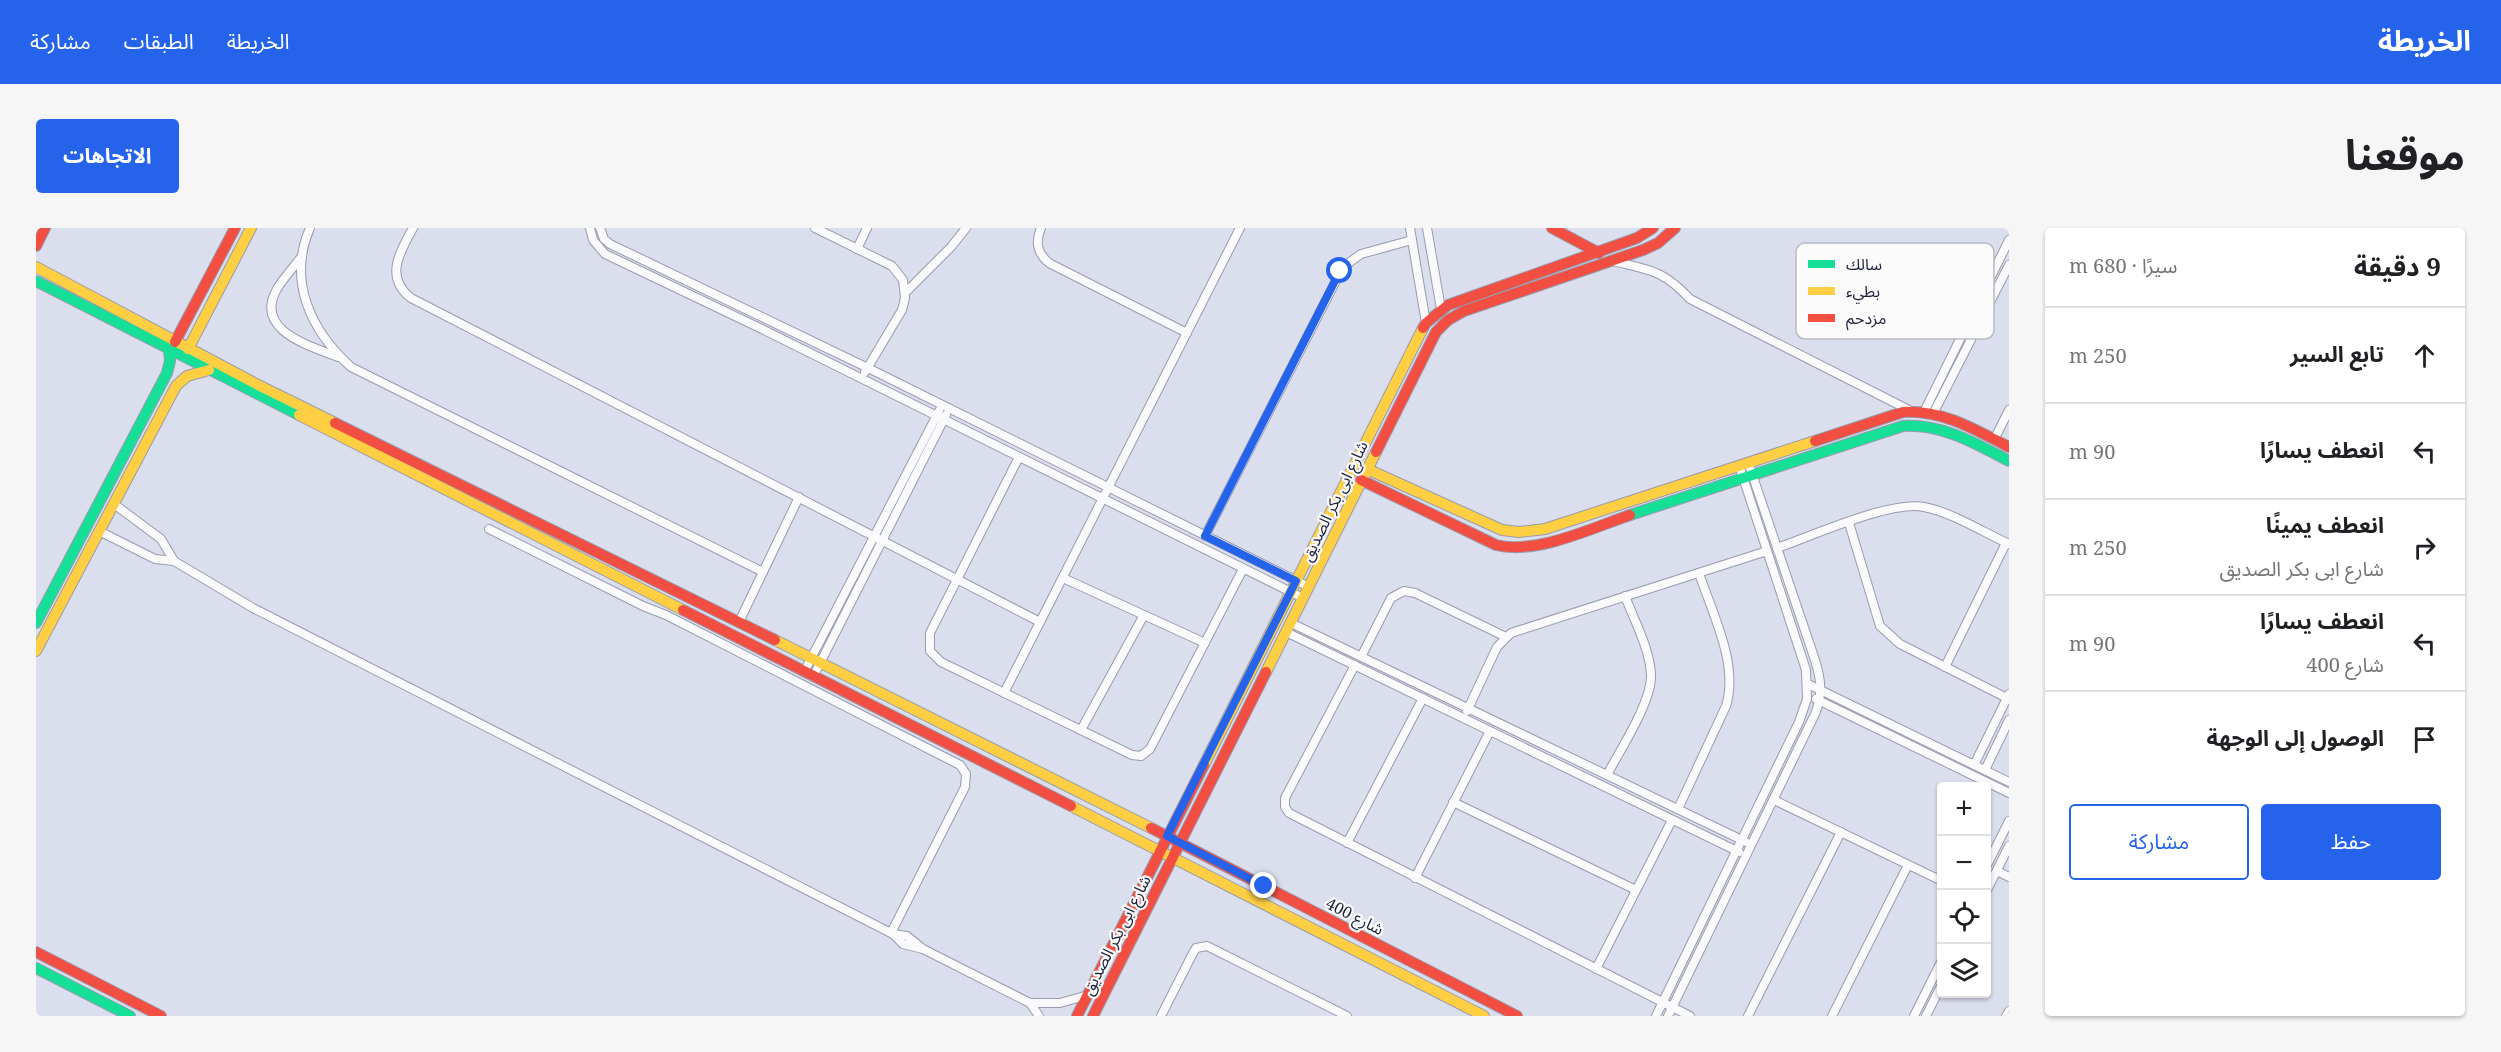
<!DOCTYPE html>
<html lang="ar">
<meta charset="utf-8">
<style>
:root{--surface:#fff;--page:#f6f6f6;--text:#202124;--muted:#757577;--line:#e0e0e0;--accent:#2563eb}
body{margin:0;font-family:"Noto Serif","Noto Sans Arabic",serif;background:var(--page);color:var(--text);direction:rtl}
.controls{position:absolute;right:18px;bottom:18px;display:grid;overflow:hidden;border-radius:6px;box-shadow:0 2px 4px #0004}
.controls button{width:54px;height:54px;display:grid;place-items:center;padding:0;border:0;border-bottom:2px solid var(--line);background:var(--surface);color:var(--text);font:30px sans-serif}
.stop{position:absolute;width:18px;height:18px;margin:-14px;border:4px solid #2563eb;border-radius:50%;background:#fff}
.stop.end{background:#2563eb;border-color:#fff;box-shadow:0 2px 6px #0008}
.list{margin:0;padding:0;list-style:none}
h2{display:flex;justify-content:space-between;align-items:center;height:78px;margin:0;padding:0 24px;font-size:26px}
h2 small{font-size:20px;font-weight:400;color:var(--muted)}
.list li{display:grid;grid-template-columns:39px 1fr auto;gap:18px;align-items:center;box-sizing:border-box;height:96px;padding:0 24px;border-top:2px solid var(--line)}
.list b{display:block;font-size:22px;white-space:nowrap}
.list p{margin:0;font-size:20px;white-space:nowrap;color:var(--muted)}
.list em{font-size:20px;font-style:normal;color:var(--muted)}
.actions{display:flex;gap:12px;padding:18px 24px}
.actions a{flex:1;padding:14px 0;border:2px solid var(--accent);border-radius:6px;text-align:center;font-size:21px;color:var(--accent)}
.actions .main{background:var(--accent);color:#fff}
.icon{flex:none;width:33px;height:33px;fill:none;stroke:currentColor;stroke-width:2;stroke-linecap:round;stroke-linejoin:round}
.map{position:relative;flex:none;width:1973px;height:788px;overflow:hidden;direction:ltr;border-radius:6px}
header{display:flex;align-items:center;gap:36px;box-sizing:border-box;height:84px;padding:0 30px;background:var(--accent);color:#fff}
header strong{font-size:28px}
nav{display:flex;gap:33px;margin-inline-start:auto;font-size:21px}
.intro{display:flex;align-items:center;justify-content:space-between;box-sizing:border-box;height:144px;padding:0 36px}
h1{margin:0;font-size:42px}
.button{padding:15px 27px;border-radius:6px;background:var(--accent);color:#fff;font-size:21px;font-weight:700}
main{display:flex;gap:36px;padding:0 36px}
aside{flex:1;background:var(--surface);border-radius:6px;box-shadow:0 2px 4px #0004}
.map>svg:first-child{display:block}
</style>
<header>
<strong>الخريطة</strong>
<nav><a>الخريطة</a><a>الطبقات</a><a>مشاركة</a></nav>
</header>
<div class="intro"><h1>موقعنا</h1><a class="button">الاتجاهات</a></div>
<main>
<aside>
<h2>9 دقيقة<small>سيرًا · 680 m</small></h2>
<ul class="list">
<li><svg class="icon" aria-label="ahead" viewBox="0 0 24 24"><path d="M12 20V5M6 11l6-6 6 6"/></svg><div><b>تابع السير</b></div><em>250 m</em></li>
<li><svg class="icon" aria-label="left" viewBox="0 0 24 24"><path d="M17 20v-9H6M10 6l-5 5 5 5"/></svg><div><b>انعطف يسارًا</b></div><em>90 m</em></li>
<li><svg class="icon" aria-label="right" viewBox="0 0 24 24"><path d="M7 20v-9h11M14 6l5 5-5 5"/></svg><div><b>انعطف يمينًا</b><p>شارع ابى بكر الصديق</p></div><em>250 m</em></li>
<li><svg class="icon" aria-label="left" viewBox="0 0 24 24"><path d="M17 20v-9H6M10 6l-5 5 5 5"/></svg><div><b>انعطف يسارًا</b><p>شارع 400</p></div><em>90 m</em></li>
<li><svg class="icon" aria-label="arrive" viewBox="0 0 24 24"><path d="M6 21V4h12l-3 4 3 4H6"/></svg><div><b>الوصول إلى الوجهة</b></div></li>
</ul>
<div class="actions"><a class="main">حفظ</a><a>مشاركة</a></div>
</aside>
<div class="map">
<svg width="1973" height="788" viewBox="0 0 1973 788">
<rect width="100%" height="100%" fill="#dbdeed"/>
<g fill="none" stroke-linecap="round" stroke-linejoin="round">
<defs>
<g id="street">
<path d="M 274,0 C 251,53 275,103 315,139 L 727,344"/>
<path d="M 377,0 C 364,24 348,49 375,70 L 1004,394"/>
<polyline points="554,0 557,12 569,26 726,101 1267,370"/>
<polyline points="564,0 568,11 574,16 832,140 1273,359"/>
<polyline points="779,0 856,38 867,52 869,70 866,82 829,144"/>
<path d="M 1005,0 C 999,14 1001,25 1013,35 L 1151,105"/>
<polyline points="1374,0 1390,95"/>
<polyline points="1391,0 1405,81"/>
<polyline points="821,21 831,0"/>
<path d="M 266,28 C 258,39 248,49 241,61 C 217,103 275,118 302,129"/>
<path d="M 1577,33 C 1614,42 1627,42 1654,71 L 1875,183"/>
<polyline points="870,64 915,19 930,0"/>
<polyline points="1889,182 1973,12"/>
<polyline points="1898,184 1973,37"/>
<polyline points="1958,212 1973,182"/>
<polyline points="983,229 894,405 894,423 905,434 1096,527 1105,528 1114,521 1207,341"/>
<polyline points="78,276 125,311 138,333"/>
<polyline points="1813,295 1844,398 1864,416 1971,470"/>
<polyline points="453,301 607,378 630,387 924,537 930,546 929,559 855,705"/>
<polyline points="63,303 119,331 138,333 217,380 857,706 867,716 887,721 994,775 1024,775 1052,767"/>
<polyline points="1169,308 1307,39 1325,26 1376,12"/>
<path d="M 1741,320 C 1776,308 1855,272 1888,279 C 1915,284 1947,304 1973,316"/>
<polyline points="1027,350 1169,415"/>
<polyline points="703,394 763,269"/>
<polyline points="1255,395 1710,614"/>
<polyline points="1250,404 1703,624"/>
<polyline points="1325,429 1355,370 1368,363 1379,365 1470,409"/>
<polyline points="1319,437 1249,570 1249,579 1253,585 1654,788"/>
<polyline points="1909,439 1970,315"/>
<polyline points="768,444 903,183"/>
<polyline points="777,449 910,187"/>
<polyline points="1772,456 1973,554"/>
<polyline points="968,465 1204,0"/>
<polyline points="1780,471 1973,565"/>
<polyline points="1431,483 1461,419 1475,405 1731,323"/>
<polyline points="1045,502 1108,387"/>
<polyline points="1938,537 1973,466"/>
<polyline points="1949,542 1973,492"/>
<path d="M 1571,547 C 1584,522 1616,474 1615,447 C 1614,421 1598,392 1589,368"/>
<polyline points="1738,572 1906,653"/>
<polyline points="1417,574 1600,662"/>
<path d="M 1642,581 L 1690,478 C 1703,436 1676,385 1663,345"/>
<polyline points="1311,615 1387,470"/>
<polyline points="1950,639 1973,593"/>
<polyline points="1961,643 1973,649"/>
<polyline points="1379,650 1454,503"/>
<polyline points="1950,664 1973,618"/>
<polyline points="857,706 871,708 887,721"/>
<polyline points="1560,741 1636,592"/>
<polyline points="994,775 1003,788"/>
<polyline points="1125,788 1157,725 1160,720 1171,718 1311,788"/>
<polyline points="1620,788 1763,494 1771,471 1770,442 1703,237"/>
<path d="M 1632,788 L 1779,486 C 1787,467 1785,451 1779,432 L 1712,234"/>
<polyline points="1712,788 1805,604"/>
<polyline points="1796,788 1872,637"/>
<polyline points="1878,788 1906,732"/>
<polyline points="1890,788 1906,756"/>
<polyline points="1970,788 1973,783"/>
</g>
<g id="fast">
<polyline points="0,53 263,187"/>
<path d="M 1594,287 L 1867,198 C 1907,196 1939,215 1973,233"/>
<polyline points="0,395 131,145 134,133 133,121"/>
<polyline points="0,740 94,788"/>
</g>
<g id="slow">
<polyline points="0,39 224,158 299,195"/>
<polyline points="152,121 215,0"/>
<polyline points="263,187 647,382"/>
<polyline points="1331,241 1466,302 1483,304 1509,301 1779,213"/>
<polyline points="739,412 1115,600"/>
<polyline points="0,423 140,158 151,148 173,142"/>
<polyline points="1230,444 1340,224"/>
<polyline points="1168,537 1387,100"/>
<polyline points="1035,578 1448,788"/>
</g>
<g id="jam">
<polyline points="1516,0 1563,25"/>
<polyline points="0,18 9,0"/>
<polyline points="1387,100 1390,95 1412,77 1601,10 1617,0"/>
<polyline points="139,114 199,0"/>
<polyline points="299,195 739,412"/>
<path d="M 1779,213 L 1867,184 C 1907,182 1938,201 1973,219"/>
<polyline points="1340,224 1400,104 1412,92 1428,83 1607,22 1622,15 1639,0"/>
<path d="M 1325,252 L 1460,317 C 1500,327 1556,300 1594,287"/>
<polyline points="647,382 1035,578"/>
<polyline points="1115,600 1481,788"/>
<polyline points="0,724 125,788"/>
<polyline points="1041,788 1168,537"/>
<polyline points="1057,788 1230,444"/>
</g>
</defs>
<!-- street casing -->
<use href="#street" stroke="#989bad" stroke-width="10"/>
<!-- fast casing -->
<use href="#fast" stroke="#989bad" stroke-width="12"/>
<!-- slow casing -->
<use href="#slow" stroke="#989bad" stroke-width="12"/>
<!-- jam casing -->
<use href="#jam" stroke="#989bad" stroke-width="12"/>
<!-- street -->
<use href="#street" stroke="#fafafc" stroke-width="8"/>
<!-- fast -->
<use href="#fast" stroke="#16e098" stroke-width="10"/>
<!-- slow -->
<use href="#slow" stroke="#ffcf43" stroke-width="10"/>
<!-- jam -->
<use href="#jam" stroke="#f24e42" stroke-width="10"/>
</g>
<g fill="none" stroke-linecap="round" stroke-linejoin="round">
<!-- route -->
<polyline stroke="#2563eb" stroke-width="8" points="1228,658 1131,608 1260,353 1169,308 1304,43"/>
</g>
<g text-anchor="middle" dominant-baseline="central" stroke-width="4.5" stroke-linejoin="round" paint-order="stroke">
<!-- street labels -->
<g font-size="16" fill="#1e213c" stroke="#fbfbfb">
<text transform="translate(1298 273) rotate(-64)">شارع ابى بكر الصديق</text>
<text transform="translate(1319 688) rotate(27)">شارع 400</text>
<text transform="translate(1080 707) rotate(-63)">شارع ابى بكر الصديق</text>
</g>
</g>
<!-- legend -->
<rect x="1760" y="15" width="198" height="96" rx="9" fill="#fbfbfb" stroke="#b9bac2" stroke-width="1.5"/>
<rect x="1772" y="32" width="27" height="8" fill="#16e098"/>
<rect x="1772" y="59" width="27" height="8" fill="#ffcf43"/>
<rect x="1772" y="86" width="27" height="8" fill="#f24e42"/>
<g font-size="16" fill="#1e213c">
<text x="1810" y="42">سالك</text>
<text x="1810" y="69">بطيء</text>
<text x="1810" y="96">مزدحم</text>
</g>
</svg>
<div class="controls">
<button>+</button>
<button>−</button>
<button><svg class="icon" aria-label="locate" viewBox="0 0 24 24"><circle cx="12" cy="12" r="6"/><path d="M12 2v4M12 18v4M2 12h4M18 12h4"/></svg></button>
<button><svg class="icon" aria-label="layers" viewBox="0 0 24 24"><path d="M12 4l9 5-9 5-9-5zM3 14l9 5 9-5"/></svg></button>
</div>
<div class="stop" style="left:1304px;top:43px"></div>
<div class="stop end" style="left:1228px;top:658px"></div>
</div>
</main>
